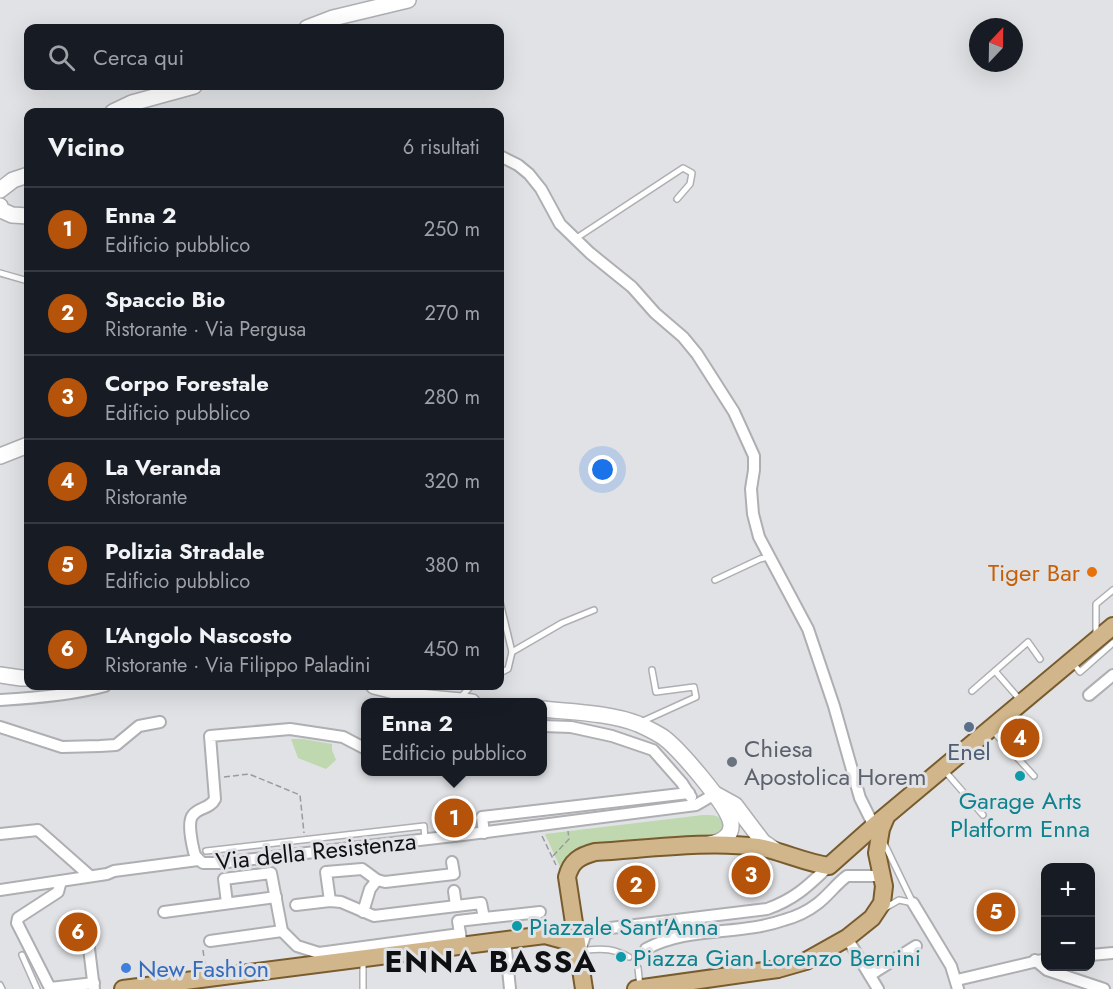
<!DOCTYPE html>
<html lang="it">
<meta charset="utf-8">
<style>
:root{--surface:#171b24;--page:#242831;--text:#f1f3f6;--muted:#9ea1a6;--line:#363941;--accent:#b45309}
body{margin:0;font-family:Jost,sans-serif;background:var(--page);color:var(--text)}
.controls{position:absolute;right:18px;bottom:18px;display:grid;overflow:hidden;border-radius:12px;box-shadow:0 6px 24px #0002}
.controls button{width:54px;height:54px;display:grid;place-items:center;padding:0;border:0;border-bottom:2px solid var(--line);background:var(--surface);color:var(--text);font:30px sans-serif}
.compass{position:absolute;left:969px;top:18px;width:54px;height:54px;border-radius:50%;background:var(--surface);box-shadow:0 6px 24px #0002;rotate:22deg}
.you{position:absolute;left:603px;top:470px;width:21px;height:21px;margin:-15px;border:4px solid #fff;border-radius:50%;background:#1a73e8;box-shadow:0 0 0 9px #1a73e833}
.badge{display:grid;place-items:center;width:39px;height:39px;border-radius:50%;background:var(--accent);color:#fff;font-size:20px;font-weight:700}
.pin{position:absolute;translate:-50% -50%;border:3px solid #fff;box-shadow:0 2px 6px #0006}
.popup{position:absolute;left:361px;top:698px;width:186px;height:78px;box-sizing:border-box;display:grid;place-content:center;border-radius:12px;background:var(--surface);filter:drop-shadow(0 2px 4px #0005);font-size:20px;white-space:nowrap;color:var(--muted)}
.popup b{font-size:22px;color:var(--text)}
.popup::after{content:'';position:absolute;left:50%;top:100%;margin-left:-12px;border:12px solid transparent;border-top-color:var(--surface)}
.list{margin:0;padding:0;list-style:none}
h2{display:flex;justify-content:space-between;align-items:center;height:78px;margin:0;padding:0 24px;font-size:26px}
h2 small{font-size:20px;font-weight:400;color:var(--muted)}
.list li{display:grid;grid-template-columns:39px 1fr auto;gap:18px;align-items:center;box-sizing:border-box;height:84px;padding:0 24px;border-top:2px solid var(--line)}
.list b{display:block;font-size:22px;white-space:nowrap}
.list p{margin:0;font-size:20px;white-space:nowrap;color:var(--muted)}
.list em{font-size:20px;font-style:normal;color:var(--muted)}
.icon{flex:none;width:33px;height:33px;fill:none;stroke:currentColor;stroke-width:2;stroke-linecap:round;stroke-linejoin:round}
.map{position:relative;flex:none;width:1113px;height:989px;overflow:hidden}
.search{position:absolute;background:var(--surface);box-shadow:0 6px 24px #0002;left:24px;top:24px;width:480px;height:66px;display:flex;align-items:center;gap:15px;box-sizing:border-box;padding:0 21px;border-radius:12px;color:var(--muted);font-size:22px}
.panel{position:absolute;background:var(--surface);box-shadow:0 6px 24px #0002;left:24px;top:108px;width:480px;height:582px;border-radius:12px}
.map>svg:first-child{display:block}
</style>
<div class="map">
<svg width="1113" height="989" viewBox="0 0 1113 989">
<rect width="100%" height="100%" fill="#e1e2e5"/>
<!-- green -->
<g fill="#bfd8af">
<polygon points="291,739 303,739 332,744 332,750 336,760 326,769 298,758"/>
<path d="M 703,815 C 715,815 720,815 726,825 L 720,836 L 593,845 C 578,849 569,855 560,867 L 545,834 Z"/>
</g>
<g fill="none" stroke-linecap="round" stroke-linejoin="round">
<defs>
<g id="lane">
<polyline points="575,239 683,168 692,173 690,184 677,199"/>
<polyline points="0,273 28,281"/>
<polyline points="500,528 500,542"/>
<polyline points="500,572 500,602 512,652 508,669 500,673"/>
<polyline points="715,580 760,559 769,557"/>
<polyline points="1096,635 1096,604 1113,590"/>
<polyline points="512,652 562,623 594,610"/>
<polyline points="1072,662 1080,672 1113,643"/>
<polyline points="995,671 1021,701"/>
<polyline points="972,691 1028,642 1040,659"/>
<polyline points="460,698 471,686"/>
<polyline points="641,722 696,697 694,687 656,692 652,670"/>
<polyline points="992,730 1034,776"/>
<polyline points="944,770 983,815"/>
<polyline points="884,843 913,903"/>
<polyline points="206,851 424,826 425,840"/>
<polyline points="885,908 899,900 913,903"/>
<polyline points="22,955 37,989"/>
<path d="M 582,957 L 587,950 C 604,948 614,949 629,957"/>
<polyline points="363,960 363,989"/>
<polyline points="638,968 640,987"/>
<polyline points="0,985 2,989"/>
</g>
<g id="street">
<polyline points="500,156 518,165 529,174 541,189 560,224 590,253 632,287 655,313 683,337 697,354 734,412 754,456 754,470 751,489 753,514 759,537 808,629 834,706 860,798 874,826"/>
<polyline points="1089,695 1113,675"/>
<path d="M 0,700 C 35,698 72,695 105,686"/>
<polyline points="542,726 571,727 612,736 653,750 682,783 691,797"/>
<polyline points="0,727 62,747 100,746 116,745 139,726 160,722"/>
<path d="M 366,749 L 343,737 L 290,729 L 210,736 L 215,799 C 210,809 199,807 193,815 C 187,821 192,844 194,852 C 195,857 199,860 203,863 L 219,863 L 463,835 L 696,805 L 715,794"/>
<polyline points="484,833 482,817 689,793"/>
<polyline points="0,834 38,830 90,876"/>
<polyline points="61,881 58,892 18,918 17,923 50,988 94,983"/>
<polyline points="0,890 107,874 114,871 198,860"/>
<polyline points="454,891 456,906"/>
<polyline points="330,901 326,872 362,869 377,880 385,882 454,874 452,862"/>
<polyline points="227,903 224,879 271,873 282,931 297,946 319,953 460,934"/>
<polyline points="913,903 951,966 958,989"/>
<polyline points="296,905 330,901 341,902 374,916 481,903 484,918 458,921 461,940"/>
<polyline points="164,912 276,897"/>
<polyline points="363,912 370,889 377,880"/>
<polyline points="484,918 540,912"/>
<polyline points="87,932 94,989"/>
<polyline points="847,938 878,989"/>
<polyline points="505,940 510,989"/>
<polyline points="210,941 282,931"/>
<path d="M 581,948 L 585,935 L 594,930 L 767,909 C 795,899 808,886 829,866"/>
<path d="M 646,949 C 688,926 739,936 784,920 C 795,917 808,911 817,904 C 828,896 836,884 847,876 L 882,876"/>
<polyline points="1090,955 1113,953"/>
<polyline points="1035,960 1047,970 1104,989"/>
<polyline points="870,975 916,946"/>
<polyline points="957,980 1046,959"/>
</g>
<g id="secondary">
<polyline points="307,28 333,18 408,0"/>
<polyline points="113,112 132,103 194,86"/>
<polyline points="0,190 13,180 28,175"/>
<polyline points="0,206 1,210 12,215 28,216"/>
<polyline points="0,456 28,445"/>
<polyline points="0,675 21,678 28,678"/>
<polyline points="374,686 418,697 472,702"/>
<path d="M 542,709 C 572,712 611,713 638,724 C 647,728 655,732 663,737 C 678,748 729,806 731,824 C 732,837 721,842 710,844"/>
<polyline points="715,794 735,805 763,842 778,852"/>
</g>
<g id="primary">
<polyline points="123,989 545,935 567,941 578,957"/>
<path d="M 584,989 L 567,877 C 571,861 580,856 595,852 C 646,849 708,840 758,847 C 782,851 805,863 829,866 L 874,826 L 1113,626"/>
<polyline points="636,989 778,969 806,961 847,938 872,918 882,903 884,886 877,853 881,829 886,817"/>
</g>
</defs>
<!-- lane casing -->
<use href="#lane" stroke="#aeafb2" stroke-width="8"/>
<!-- street casing -->
<use href="#street" stroke="#aeafb2" stroke-width="14"/>
<!-- secondary casing -->
<use href="#secondary" stroke="#aeafb2" stroke-width="18"/>
<!-- primary casing -->
<use href="#primary" stroke="#795c2e" stroke-width="20"/>
<!-- path -->
<g stroke="#9a9b9d" stroke-width="1.5" stroke-dasharray="6 3" stroke-linecap="butt">
<polyline points="224,777 249,774 300,795 304,833"/>
<polyline points="542,836 556,865"/>
<polyline points="553,856 569,839 568,831"/>
<polyline points="203,950 205,965"/>
</g>
<!-- lane -->
<use href="#lane" stroke="#fff" stroke-width="5"/>
<!-- street -->
<use href="#street" stroke="#fff" stroke-width="10"/>
<!-- secondary -->
<use href="#secondary" stroke="#fff" stroke-width="15"/>
<!-- primary -->
<use href="#primary" stroke="#d1b68b" stroke-width="16"/>
</g>
<!-- markers -->
<circle fill="#e8710a" stroke="#e1e2e5" stroke-width="2" cx="1092" cy="572" r="6"/>
<circle fill="#5c6f8a" stroke="#e1e2e5" stroke-width="2" cx="969" cy="727" r="6"/>
<circle fill="#6b7280" stroke="#e1e2e5" stroke-width="2" cx="732" cy="762" r="6"/>
<g fill="#0f9aa8" stroke="#e1e2e5" stroke-width="2">
<circle cx="1020" cy="776" r="6"/>
<circle cx="517" cy="926" r="6"/>
<circle cx="621" cy="957" r="6"/>
</g>
<circle fill="#3f7fe0" stroke="#e1e2e5" stroke-width="2" cx="126" cy="968" r="6"/>
<g text-anchor="middle" dominant-baseline="central" stroke-width="6" stroke-linejoin="round" paint-order="stroke">
<!-- food labels -->
<g font-size="24" fill="#c56008" stroke="#e1e2e5" text-anchor="end">
<text x="1080" y="572">Tiger Bar</text>
</g>
<!-- worship labels -->
<g font-size="24" fill="#5b616d" stroke="#e1e2e5" text-anchor="start">
<text x="744" y="748">Chiesa<tspan x="744" dy="28">Apostolica Horem</tspan></text>
</g>
<!-- service labels -->
<g font-size="24" fill="#4e5e75" stroke="#e1e2e5">
<text x="969" y="751">Enel</text>
</g>
<!-- culture labels -->
<g font-size="24" fill="#0d838f" stroke="#e1e2e5" text-anchor="start">
<text x="1020" y="800" text-anchor="middle">Garage Arts<tspan x="1020" dy="28">Platform Enna</tspan></text>
<text x="529" y="926">Piazzale Sant'Anna</text>
<text x="633" y="957">Piazza Gian Lorenzo Bernini</text>
</g>
<!-- street labels -->
<g font-size="24" fill="#0f1011" stroke="#e1e2e5">
<text transform="translate(316 851) rotate(-6)">Via della Resistenza</text>
</g>
<!-- shop labels -->
<g font-size="24" fill="#366cbe" stroke="#e1e2e5" text-anchor="start">
<text x="138" y="968">New Fashion</text>
</g>
<!-- district labels -->
<g font-size="30" font-weight="bold" letter-spacing="1.5" fill="#0f1011" stroke="#e1e2e5">
<text x="491" y="961">ENNA BASSA</text>
</g>
</g>
</svg>
<div class="controls">
<button>+</button>
<button>−</button>
</div>
<svg class="compass" viewBox="-18 -18 36 36"><path d="M0-13l5 13h-10z" fill="#e53935"/><path d="M0 13l5-13h-10z" fill="#9ea1a6"/></svg>
<div class="you"></div>
<div class="pin badge" style="left:454px;top:818px">1</div>
<div class="popup"><b>Enna 2</b>Edificio pubblico</div>
<div class="pin badge" style="left:636px;top:885px">2</div>
<div class="pin badge" style="left:751px;top:875px">3</div>
<div class="pin badge" style="left:1020px;top:738px">4</div>
<div class="pin badge" style="left:996px;top:912px">5</div>
<div class="pin badge" style="left:78px;top:932px">6</div>
<div class="search"><svg class="icon" aria-label="search" viewBox="0 0 24 24"><circle cx="10" cy="10" r="6"/><path d="M15 15l6 6"/></svg>Cerca qui</div>
<section class="panel">
<h2>Vicino<small>6 risultati</small></h2>
<ul class="list">
<li><span class="badge">1</span><div><b>Enna 2</b><p>Edificio pubblico</p></div><em>250 m</em></li>
<li><span class="badge">2</span><div><b>Spaccio Bio</b><p>Ristorante · Via Pergusa</p></div><em>270 m</em></li>
<li><span class="badge">3</span><div><b>Corpo Forestale</b><p>Edificio pubblico</p></div><em>280 m</em></li>
<li><span class="badge">4</span><div><b>La Veranda</b><p>Ristorante</p></div><em>320 m</em></li>
<li><span class="badge">5</span><div><b>Polizia Stradale</b><p>Edificio pubblico</p></div><em>380 m</em></li>
<li><span class="badge">6</span><div><b>L'Angolo Nascosto</b><p>Ristorante · Via Filippo Paladini</p></div><em>450 m</em></li>
</ul>
</section>
</div>
